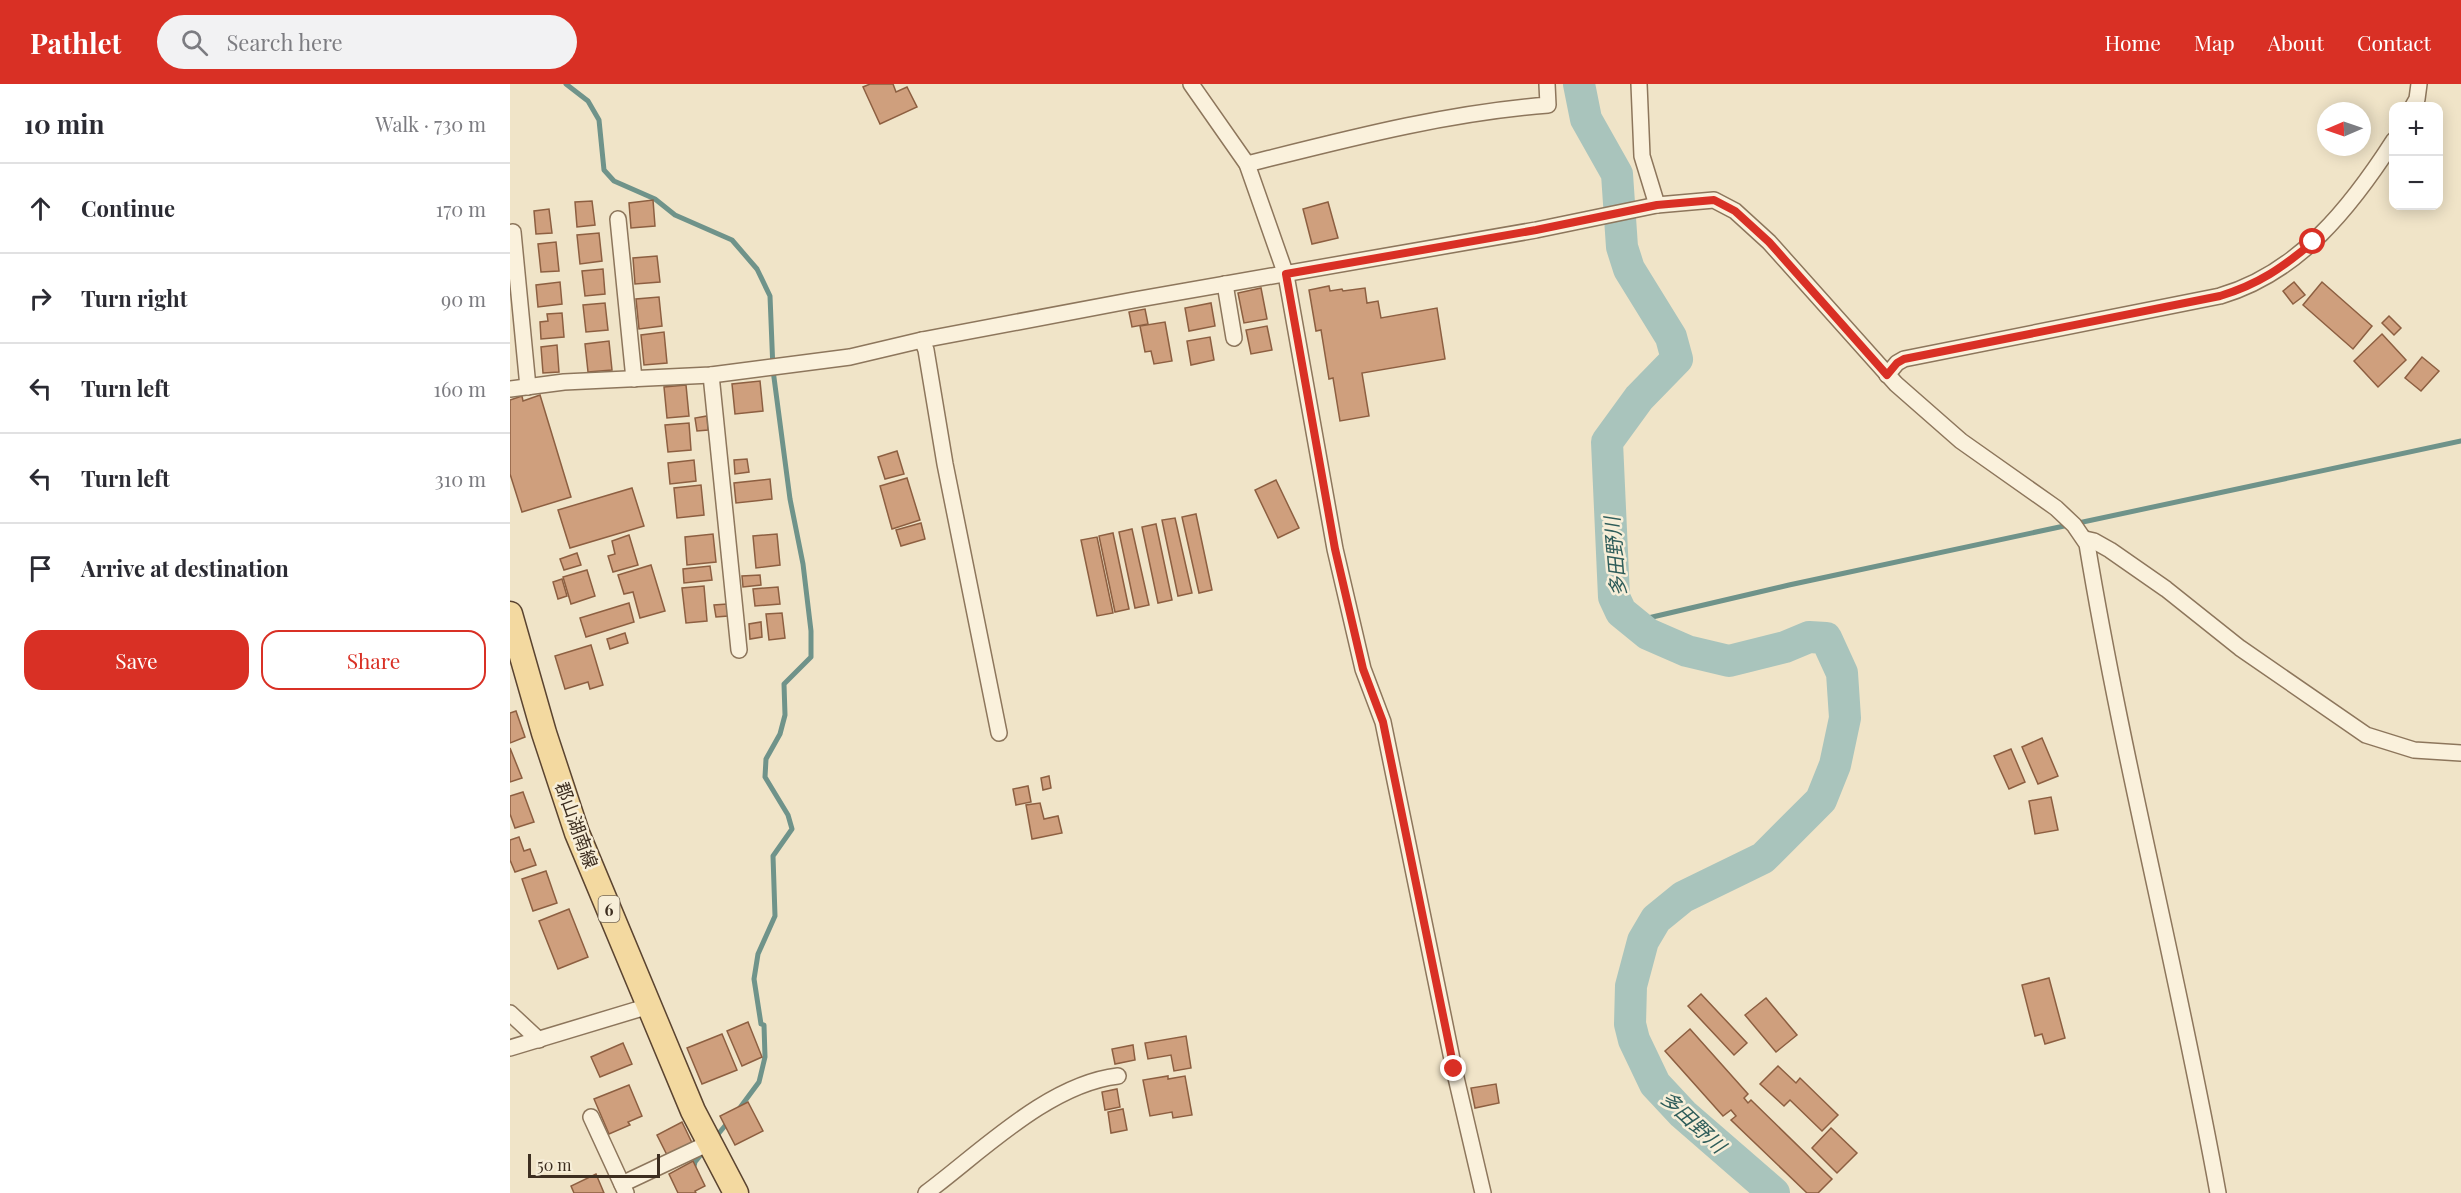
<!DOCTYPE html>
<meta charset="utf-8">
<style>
:root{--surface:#fff;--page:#f2f2f3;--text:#2b2b33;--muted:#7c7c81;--line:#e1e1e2;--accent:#d93025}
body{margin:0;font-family:"Playfair Display","Noto Sans JP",serif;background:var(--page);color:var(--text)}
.controls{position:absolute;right:18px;top:18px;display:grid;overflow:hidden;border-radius:12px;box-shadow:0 3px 15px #0003}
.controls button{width:54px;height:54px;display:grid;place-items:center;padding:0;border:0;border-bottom:2px solid var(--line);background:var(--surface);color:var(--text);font:30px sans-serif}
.compass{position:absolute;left:1807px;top:18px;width:54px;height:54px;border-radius:50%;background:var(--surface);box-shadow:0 3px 15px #0003;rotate:268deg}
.scale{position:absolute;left:18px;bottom:15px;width:132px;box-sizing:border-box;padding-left:6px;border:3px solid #3d2e20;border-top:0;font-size:16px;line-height:21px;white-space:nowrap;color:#3d2e20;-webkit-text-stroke:4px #f7eed8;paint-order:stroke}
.stop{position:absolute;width:18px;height:18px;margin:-14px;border:4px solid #d93025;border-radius:50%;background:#fff}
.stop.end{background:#d93025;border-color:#fff;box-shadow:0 2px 6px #0008}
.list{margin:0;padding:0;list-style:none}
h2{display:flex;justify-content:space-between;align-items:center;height:78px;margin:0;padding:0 24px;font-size:26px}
h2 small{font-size:20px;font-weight:400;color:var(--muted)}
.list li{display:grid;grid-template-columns:39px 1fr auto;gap:18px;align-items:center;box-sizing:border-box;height:90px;padding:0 24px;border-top:2px solid var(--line)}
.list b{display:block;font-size:22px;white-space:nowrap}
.list em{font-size:20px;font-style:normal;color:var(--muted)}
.actions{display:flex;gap:12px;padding:18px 24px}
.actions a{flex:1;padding:14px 0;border:2px solid var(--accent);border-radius:18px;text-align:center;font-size:21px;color:var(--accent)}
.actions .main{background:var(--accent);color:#fff}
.icon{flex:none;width:33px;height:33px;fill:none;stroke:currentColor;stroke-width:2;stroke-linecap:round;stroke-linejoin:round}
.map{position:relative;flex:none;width:1951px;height:1109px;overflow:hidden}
header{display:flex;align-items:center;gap:36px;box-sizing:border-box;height:84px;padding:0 30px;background:var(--accent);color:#fff}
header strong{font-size:28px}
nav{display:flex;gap:33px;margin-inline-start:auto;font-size:21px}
.search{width:420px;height:54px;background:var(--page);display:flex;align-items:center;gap:15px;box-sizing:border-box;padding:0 21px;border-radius:33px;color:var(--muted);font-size:22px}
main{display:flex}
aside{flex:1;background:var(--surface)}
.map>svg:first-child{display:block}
</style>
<header>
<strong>Pathlet</strong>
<div class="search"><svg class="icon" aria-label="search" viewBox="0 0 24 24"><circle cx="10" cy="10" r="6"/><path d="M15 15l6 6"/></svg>Search here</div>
<nav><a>Home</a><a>Map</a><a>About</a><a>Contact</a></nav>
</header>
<main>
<aside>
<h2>10 min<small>Walk · 730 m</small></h2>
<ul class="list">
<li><svg class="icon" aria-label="ahead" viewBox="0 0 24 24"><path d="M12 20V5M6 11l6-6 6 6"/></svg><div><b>Continue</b></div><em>170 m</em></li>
<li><svg class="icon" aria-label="right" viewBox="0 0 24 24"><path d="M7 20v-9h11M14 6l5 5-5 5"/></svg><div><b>Turn right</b></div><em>90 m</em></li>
<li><svg class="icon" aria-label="left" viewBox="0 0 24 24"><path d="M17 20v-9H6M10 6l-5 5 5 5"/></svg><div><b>Turn left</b></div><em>160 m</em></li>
<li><svg class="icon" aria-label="left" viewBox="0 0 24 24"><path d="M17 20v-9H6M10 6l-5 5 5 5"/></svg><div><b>Turn left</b></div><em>310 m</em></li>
<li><svg class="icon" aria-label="arrive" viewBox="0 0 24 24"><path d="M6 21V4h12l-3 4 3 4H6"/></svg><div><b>Arrive at destination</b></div></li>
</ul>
<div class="actions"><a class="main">Save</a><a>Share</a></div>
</aside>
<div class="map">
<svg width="1951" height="1109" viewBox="0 0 1951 1109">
<rect width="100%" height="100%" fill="#f0e4c8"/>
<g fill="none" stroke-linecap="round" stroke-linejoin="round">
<!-- stream -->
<g stroke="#6f938a" stroke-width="5">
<polyline points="56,0 78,17 89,36 94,86 104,97 145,115 165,131 222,156 247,185 260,212 263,286 280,415 293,480 301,547 301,573 274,600 275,631 270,650 256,675 255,693 278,731 282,745 263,772 265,832 248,870 244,895 251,940 254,941 255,973 249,998 229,1025"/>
<polyline points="1121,538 1279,501 1951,357"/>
<polyline points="204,1055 219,1037"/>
<polyline points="183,1087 185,1078 194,1067"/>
</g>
<!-- river -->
<polyline stroke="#a9c4bc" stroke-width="32" points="1069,0 1076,35 1107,90 1112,163 1119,185 1161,253 1167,275 1129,314 1097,358 1104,513 1111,528 1138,550 1177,567 1219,577 1275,563 1299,553 1316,554 1332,589 1335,634 1325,681 1311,716 1253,774 1173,813 1146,835 1133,857 1121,902 1120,940 1124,956 1145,1000 1173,1030 1264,1109"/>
</g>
<!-- building -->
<g fill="#cf9f7d" stroke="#8d5f41" stroke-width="1.5">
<polygon points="360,0 383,0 386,8 397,3 407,23 370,40 353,3"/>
<polygon points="143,116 145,142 121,144 119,119"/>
<polygon points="82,117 85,141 67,143 65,118"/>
<polygon points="818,118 828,154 802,160 793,125"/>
<polygon points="39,125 42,149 26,150 24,127"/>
<polygon points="89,149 92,177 70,180 67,151"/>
<polygon points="46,158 49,187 31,188 28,160"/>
<polygon points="147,172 150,198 125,200 123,174"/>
<polygon points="93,185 95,210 75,212 72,187"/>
<polygon points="50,198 52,220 28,223 26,201"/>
<polygon points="1784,198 1795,211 1783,220 1773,207"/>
<polygon points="1812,198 1862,242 1843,265 1793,221"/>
<polygon points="819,202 820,207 832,205 833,207 855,204 857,219 868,217 871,234 927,224 935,275 852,289 859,332 830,337 823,294 819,295 811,246 806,247 799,206"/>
<polygon points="751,204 757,235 734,239 728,209"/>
<polygon points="149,213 152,242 129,245 126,215"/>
<polygon points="95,219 98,246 76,248 73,221"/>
<polygon points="701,219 705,242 679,247 675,224"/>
<polygon points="635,225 638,240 622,243 619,228"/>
<polygon points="52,229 54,253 31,255 30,238 38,237 37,230"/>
<polygon points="1879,232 1891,244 1884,251 1872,239"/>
<polygon points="655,238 662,277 644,280 641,267 635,268 630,242"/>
<polygon points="757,242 762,266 741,270 736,246"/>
<polygon points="154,248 157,279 134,281 131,251"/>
<polygon points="1872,250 1896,276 1868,303 1844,277"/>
<polygon points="700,253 704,276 681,281 677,257"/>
<polygon points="99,257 102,286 78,288 75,260"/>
<polygon points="47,261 49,288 33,289 31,263"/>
<polygon points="1912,273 1929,287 1911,307 1895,294"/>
<polygon points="250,297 253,327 225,330 222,300"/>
<polygon points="176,301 179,332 157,334 154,303"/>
<polygon points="30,311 61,413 12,428 0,390 0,316 12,312 13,317"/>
<polygon points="197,332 198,346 187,347 185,334"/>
<polygon points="179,339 181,366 158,368 155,341"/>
<polygon points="387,367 394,390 375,395 368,373"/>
<polygon points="237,375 239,388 225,390 224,376"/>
<polygon points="184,376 186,397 160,400 158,379"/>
<polygon points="397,394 410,436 382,445 370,402"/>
<polygon points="260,395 262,415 226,419 224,399"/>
<polygon points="766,396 789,444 768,454 745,406"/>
<polygon points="191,401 194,431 167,434 164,404"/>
<polygon points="122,404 134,442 60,464 48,426"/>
<polygon points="686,430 702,506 689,509 672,433"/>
<polygon points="665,434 682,509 668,512 652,436"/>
<polygon points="411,439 415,455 391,462 386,446"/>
<polygon points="646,440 662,516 648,519 632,443"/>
<polygon points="622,445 639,521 625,524 609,448"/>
<polygon points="603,449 619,525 605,528 589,452"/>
<polygon points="203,450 206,478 177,481 175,453"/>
<polygon points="267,450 270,481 246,484 243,452"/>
<polygon points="119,451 128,481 103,488 98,472 105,470 102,457"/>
<polygon points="587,453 603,529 587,532 571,456"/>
<polygon points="67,469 71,481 54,486 50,475"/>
<polygon points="141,481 155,527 130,534 123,508 114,510 108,491"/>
<polygon points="200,482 202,496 174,499 173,485"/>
<polygon points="77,486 85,512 61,520 53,493"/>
<polygon points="250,491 251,501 233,503 232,492"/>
<polygon points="52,495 57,512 48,515 43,498"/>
<polygon points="194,502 197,537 176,539 172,504"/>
<polygon points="268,503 270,520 245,522 243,505"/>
<polygon points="119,519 124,538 76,553 70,534"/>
<polygon points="217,520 218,532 206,533 204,521"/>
<polygon points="272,529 275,554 259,556 256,530"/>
<polygon points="251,538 252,553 240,555 239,540"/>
<polygon points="115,549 118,559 100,565 97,555"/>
<polygon points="81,561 93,601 80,605 78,598 55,605 45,572"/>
<polygon points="6,627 15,653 0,659 0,629"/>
<polygon points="1532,654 1548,692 1528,700 1512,663"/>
<polygon points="0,664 12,694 0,698"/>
<polygon points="1501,665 1515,698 1499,705 1484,672"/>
<polygon points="539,692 541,704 533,706 531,694"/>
<polygon points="518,702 521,718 506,721 503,705"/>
<polygon points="13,708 24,738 5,744 0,730 0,712"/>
<polygon points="1541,713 1548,746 1525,750 1519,717"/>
<polygon points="530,719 534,735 548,732 552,749 522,755 516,721"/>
<polygon points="9,753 14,767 20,765 26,781 5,788 0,776 0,756"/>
<polygon points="36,787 47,819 23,827 12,795"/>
<polygon points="59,825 78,873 48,885 29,837"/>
<polygon points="1539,894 1555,954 1535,960 1532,950 1525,952 1512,901"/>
<polygon points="1191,910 1237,959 1224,971 1178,922"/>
<polygon points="1256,914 1287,951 1266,968 1235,931"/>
<polygon points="238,938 252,973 232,982 217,947"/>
<polygon points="1180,945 1238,1010 1234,1014 1238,1019 1241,1016 1322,1095 1308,1109 1297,1109 1221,1036 1226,1032 1221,1026 1213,1032 1155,967"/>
<polygon points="212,950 227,986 192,1000 177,964"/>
<polygon points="676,952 681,984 664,987 661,971 638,975 635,959"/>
<polygon points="113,959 122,980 90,993 81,973"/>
<polygon points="623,961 625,976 605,980 602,965"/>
<polygon points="1268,982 1286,999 1290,994 1328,1031 1312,1047 1280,1016 1274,1022 1250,1000"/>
<polygon points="658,992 658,995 675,992 682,1031 663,1034 662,1028 640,1032 633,996"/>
<polygon points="986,1000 989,1019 965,1024 961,1004"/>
<polygon points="119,1001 132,1032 118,1038 120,1041 99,1050 84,1015"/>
<polygon points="607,1005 610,1023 595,1026 592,1008"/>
<polygon points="238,1018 253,1047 225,1061 210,1032"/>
<polygon points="613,1025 617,1046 601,1049 598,1028"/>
<polygon points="172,1038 184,1063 159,1075 147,1051"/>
<polygon points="1321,1044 1347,1069 1327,1089 1302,1064"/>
<polygon points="183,1077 195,1102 185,1107 186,1109 168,1109 159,1090"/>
<polygon points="86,1090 94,1109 64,1109 61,1102"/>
</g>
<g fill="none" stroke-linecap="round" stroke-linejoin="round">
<defs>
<g id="street">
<polyline points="681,0 737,80 776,191 825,465 853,585 873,638 944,985 973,1109"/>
<polyline points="1129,0 1132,72 1147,121"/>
<polyline points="1903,22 1907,15 1909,0"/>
<path d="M 737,80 C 837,55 935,29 1038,21 L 1037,0"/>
<polyline points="108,135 124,295"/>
<polyline points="3,148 18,303"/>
<polyline points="715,200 724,254"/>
<polyline points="412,256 416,266 435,380 489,649"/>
<polyline points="201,291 229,566"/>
<path d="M 1377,291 L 1387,279 L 1394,275 L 1710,212 C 1789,189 1841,123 1884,56"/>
<path d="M 0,305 L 54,298 L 201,291 L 340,273 L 412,256 L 624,216 L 1026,146 L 1147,121 L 1204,116 L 1225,127 L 1259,158 L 1386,300 L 1451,357 L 1546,424 L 1564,441 L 1577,460 C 1613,678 1669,892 1708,1109"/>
<polyline points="1575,455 1584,457 1600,466 1656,505 1730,564 1856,651 1904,666 1951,669"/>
<polyline points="0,929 29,956"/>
<polyline points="0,964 139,922"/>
<polyline points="81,1033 116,1109"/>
<polyline points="112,1100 199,1059"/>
<path d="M 416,1109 C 470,1069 538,1000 608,992"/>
</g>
<polyline id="primary" points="0,530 34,649 67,749 183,1027 226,1109"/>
</defs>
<!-- street casing -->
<use href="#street" stroke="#8d765c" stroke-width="18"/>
<!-- primary casing -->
<use href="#primary" stroke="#5b4430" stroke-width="27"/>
<!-- street -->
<use href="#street" stroke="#faf1dc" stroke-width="15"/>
<!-- primary -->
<use href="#primary" stroke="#f3d9a0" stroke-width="24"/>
</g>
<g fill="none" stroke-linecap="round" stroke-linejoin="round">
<!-- route -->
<path stroke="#d93025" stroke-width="8" d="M 944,985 L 873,638 L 853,585 L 825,465 L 776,190 L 1026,146 L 1147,121 L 1204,116 L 1225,127 L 1259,158 L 1377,291 L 1387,279 L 1394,275 L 1710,212 C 1749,200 1772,184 1803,158"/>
</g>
<g text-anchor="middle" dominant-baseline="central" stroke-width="5" stroke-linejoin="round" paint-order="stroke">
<!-- shield labels -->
<rect fill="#f7eed8" stroke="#756857" stroke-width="1.5" x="88.5" y="812" width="21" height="26" rx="4.5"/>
<g font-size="16" font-weight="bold" fill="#3d2e20">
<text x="99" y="825">6</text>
</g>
<!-- street labels -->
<g font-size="18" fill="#3d2e20" stroke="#f7eed8">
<text transform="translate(67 741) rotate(70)">郡山湖南線</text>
</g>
<!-- water labels -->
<g font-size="20" font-style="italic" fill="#2f5d5a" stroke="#f7eed8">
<text transform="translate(1104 473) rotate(-95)">多田野川</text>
<text transform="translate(1184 1037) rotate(43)">多田野川</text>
</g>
</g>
</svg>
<div class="controls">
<button>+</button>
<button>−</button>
</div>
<svg class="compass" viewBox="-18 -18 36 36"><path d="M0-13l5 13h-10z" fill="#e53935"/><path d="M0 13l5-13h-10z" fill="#7c7c81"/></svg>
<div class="scale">50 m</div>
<div class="stop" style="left:1803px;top:158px"></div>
<div class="stop end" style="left:944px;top:985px"></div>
</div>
</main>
